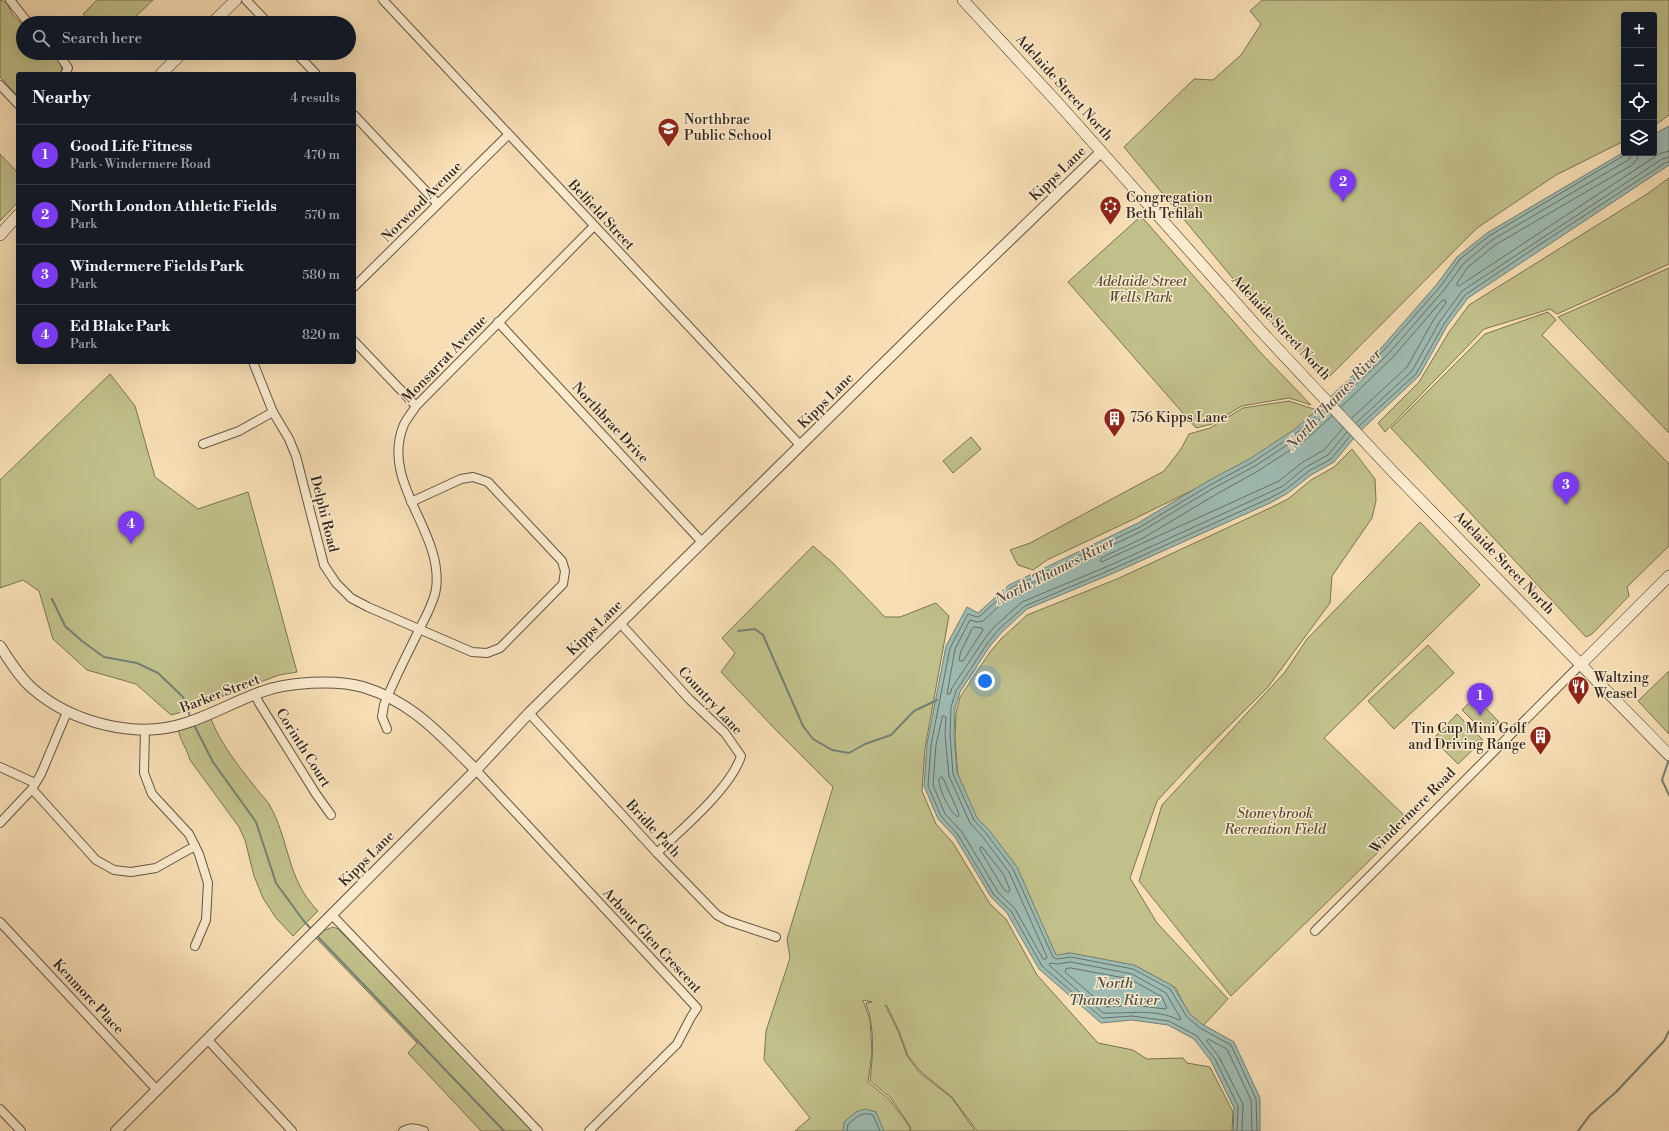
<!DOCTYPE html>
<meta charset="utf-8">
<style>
:root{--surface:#171b24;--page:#242831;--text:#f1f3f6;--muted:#9ea1a6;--line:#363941;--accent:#7c3aed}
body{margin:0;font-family:"Libre Bodoni",serif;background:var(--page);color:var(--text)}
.controls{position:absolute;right:12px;top:12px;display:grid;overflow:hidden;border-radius:4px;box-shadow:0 4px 16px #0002}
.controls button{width:36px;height:36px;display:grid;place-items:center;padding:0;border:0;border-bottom:1px solid var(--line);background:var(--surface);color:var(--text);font:20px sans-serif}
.you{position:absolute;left:985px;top:681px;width:14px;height:14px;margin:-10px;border:3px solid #fff;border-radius:50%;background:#1a73e8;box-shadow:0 0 0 6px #1a73e833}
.badge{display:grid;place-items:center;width:26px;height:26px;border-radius:50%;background:var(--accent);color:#fff;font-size:13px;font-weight:700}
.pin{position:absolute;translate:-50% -33px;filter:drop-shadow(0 1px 2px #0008)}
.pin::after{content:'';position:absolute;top:21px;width:14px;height:12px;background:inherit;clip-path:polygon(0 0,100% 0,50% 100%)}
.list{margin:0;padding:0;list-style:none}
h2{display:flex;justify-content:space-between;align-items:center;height:52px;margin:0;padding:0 16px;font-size:17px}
h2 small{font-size:13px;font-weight:400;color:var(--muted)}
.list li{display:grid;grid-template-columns:26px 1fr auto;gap:12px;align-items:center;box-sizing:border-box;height:60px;padding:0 16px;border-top:1px solid var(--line)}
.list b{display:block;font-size:15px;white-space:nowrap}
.list p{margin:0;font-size:13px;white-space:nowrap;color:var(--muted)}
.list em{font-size:13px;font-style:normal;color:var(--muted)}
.icon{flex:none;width:22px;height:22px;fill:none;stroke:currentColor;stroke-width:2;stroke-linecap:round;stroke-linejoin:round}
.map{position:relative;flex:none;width:1669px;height:1131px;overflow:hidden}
.search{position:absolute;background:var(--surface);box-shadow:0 4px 16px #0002;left:16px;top:16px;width:340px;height:44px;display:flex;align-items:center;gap:10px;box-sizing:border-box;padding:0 14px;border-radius:22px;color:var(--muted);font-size:15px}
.panel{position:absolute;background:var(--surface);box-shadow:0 4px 16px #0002;left:16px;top:72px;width:340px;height:292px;border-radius:4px}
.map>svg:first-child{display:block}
</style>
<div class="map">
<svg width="1669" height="1131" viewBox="0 0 1669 1131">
<rect width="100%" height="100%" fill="#f7deb4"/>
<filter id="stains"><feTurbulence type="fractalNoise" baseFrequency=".005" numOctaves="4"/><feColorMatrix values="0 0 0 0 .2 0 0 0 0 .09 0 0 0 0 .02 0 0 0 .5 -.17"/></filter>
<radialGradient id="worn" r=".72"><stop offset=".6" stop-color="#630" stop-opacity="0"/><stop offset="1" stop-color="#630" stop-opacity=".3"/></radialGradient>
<!-- green -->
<g fill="#c1c08a" stroke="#7a7453">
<path d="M 0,0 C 8,1 9,9 13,15 C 16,19 20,22 23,25 L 23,53 L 51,53 C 57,59 65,65 60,74 L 18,74 L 18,96 L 0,77 Z"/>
<polygon points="97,0 153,0 129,23 92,23 83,14"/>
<polygon points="1262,0 1669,0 1669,115 1654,126 1654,15 1624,15 1624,141 1556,175 1477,228 1325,381 1254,304 1124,147 1194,79 1213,80 1241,55 1261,24 1250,11"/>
<polygon points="0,154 18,173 18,202 0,221"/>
<polygon points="1669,178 1669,264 1557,314 1550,309 1484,329 1385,432 1378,423 1419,382 1449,332 1469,305 1647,194"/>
<polygon points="1141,216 1261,353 1311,405 1289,398 1242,406 1212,424 1196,428 1068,282"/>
<polygon points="1669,268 1669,433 1558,317"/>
<polygon points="1548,312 1556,320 1542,335 1669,464 1669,546 1627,587 1629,596 1592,634 1586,637 1391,428 1485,334"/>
<polygon points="110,374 135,406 155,477 198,509 248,492 297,672 279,675 223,696 197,708 171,715 136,684 87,670 53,639 39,591 23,580 0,588 0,480"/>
<polygon points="1289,401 1320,411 1294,433 1250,462 1134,519 1047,560 1033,570 1018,565 1010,550 1030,543 1164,471 1181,449 1189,434 1210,428 1243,408"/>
<polygon points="971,437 981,449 953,473 943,461"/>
<polygon points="1352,449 1375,479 1376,501 1372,518 1332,576 1330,603 1268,687 1196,759 1157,801 1130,878 1157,923 1228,999 1202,1027 1190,1018 1176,988 1136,966 1067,953 1056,960 977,822 958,777 955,739 956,713 960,697 990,652 1001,639 1027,615 1117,579 1270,508 1288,499 1311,480 1334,467"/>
<polygon points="1420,522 1480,585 1324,738 1410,821 1231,996 1139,881 1162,805 1285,672 1307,639"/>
<path d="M 813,546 L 834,564 L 885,617 L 900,617 L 936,603 L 949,616 L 925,748 L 922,791 L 936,824 L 953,843 L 990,904 L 1006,919 L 1037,975 L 1098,1043 L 1133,1050 L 1147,1059 L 1183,1058 L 1187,1063 L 1210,1067 L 1233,1112 L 1232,1131 L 977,1131 L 952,1097 L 921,1072 L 908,1056 L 899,1031 L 887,1006 L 885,1005 L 898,1031 L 907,1056 L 920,1073 L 952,1098 L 975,1131 L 911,1131 L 910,1126 L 890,1097 L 870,1081 C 873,1054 875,1029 866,1003 L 872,1002 L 863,1000 L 870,1020 L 872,1053 L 868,1082 L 889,1099 L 910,1127 L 910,1131 L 795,1131 L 810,1118 L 764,1060 L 766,1031 L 790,958 L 787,939 L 833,787 L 776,730 L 721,672 L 735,653 L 722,638 Z"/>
<polygon points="1428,645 1454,673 1394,729 1368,701"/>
<polygon points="1669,671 1669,734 1638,701"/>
<polygon points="1475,697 1499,722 1486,734 1462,710"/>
<polygon points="1457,714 1483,740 1458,764 1433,739"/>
<path d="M 211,719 C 220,742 236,763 252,783 C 257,790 264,797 269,804 C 290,840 286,879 318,911 L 293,936 L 276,918 L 263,898 L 254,876 L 245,840 L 239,827 L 190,760 C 187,749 180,740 178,729 L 191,727 Z"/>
<polygon points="333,927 338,929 534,1131 481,1131 408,1053 417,1043 316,938 325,930"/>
</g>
<!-- water -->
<g fill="#9ebbb2" stroke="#738076">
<polygon points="1669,126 1669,165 1468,298 1447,326 1419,376 1358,433 1334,462 1311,475 1288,493 1270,503 1116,572 1027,609 1001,633 990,646 960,692 955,708 954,734 957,772 977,818 989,830 1017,867 1056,955 1071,953 1134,965 1173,986 1190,1014 1202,1024 1234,1042 1260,1098 1260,1131 1233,1131 1234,1108 1211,1061 1194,1039 1168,1025 1132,1020 1101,1023 1039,969 1007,913 991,897 955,837 938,819 924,786 927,744 946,646 967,607 978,613 1009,585 1138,523 1208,481 1251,458 1295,429 1321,406 1382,347 1437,284 1457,257 1487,233 1624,152 1654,153 1654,134"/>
<polygon points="865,1109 876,1112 884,1131 843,1131 844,1122 856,1112"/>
</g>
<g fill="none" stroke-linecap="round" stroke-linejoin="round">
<!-- shore -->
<g stroke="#687167" stroke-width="1">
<polyline points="1639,153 1637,159 1632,165 1495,245 1468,267 1457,283 1457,285 1459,286 1659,154 1669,151"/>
<polyline points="1334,399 1385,349 1440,287 1460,259 1489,236 1628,153"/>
<polyline points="1337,403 1389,353 1444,290 1464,263 1492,240 1628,160 1633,153"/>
<polyline points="1341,407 1393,357 1438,305 1443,300 1445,300 1446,303 1434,319 1407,367 1352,418"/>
<polyline points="1328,412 1301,436 1255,466 1212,489 1142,531 1014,592 983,621 977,622 970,620 955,649 947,694 950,694 952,688 983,641 994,627 1022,602 1113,564 1266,494 1283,486 1306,467 1328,455 1347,432"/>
<polyline points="1332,416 1304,441 1258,471 1215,495 1145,537 1101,558 1100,561 1102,562 1110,558 1279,481 1303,462 1324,450 1343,428"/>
<polyline points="1356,423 1412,371 1440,321 1462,291 1662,159 1669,157"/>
<polyline points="1359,426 1416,374 1444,324 1465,295 1536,247 1665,163 1669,162"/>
<polygon points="974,627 982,628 983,630 963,661 960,661 959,659 961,651 972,629"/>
<polygon points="943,716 946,717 945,735 949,776 970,823 982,836 1009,872 1047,957 1046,959 1043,959 1015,909 998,892 962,832 945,814 933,785 936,745"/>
<path d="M 941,777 L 943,778 L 959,814 L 958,817 C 950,813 938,788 939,779 Z"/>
<polygon points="981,847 983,848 1004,875 1010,890 1009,892 1007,892 1003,888 980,850"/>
<path d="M 1071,962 L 1132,974 L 1166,993 L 1181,1019 L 1179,1020 C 1155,1008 1128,1014 1103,1013 L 1049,965 L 1050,963 L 1057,964 Z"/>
<polygon points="1071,968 1130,979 1162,997 1167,1008 1165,1009 1133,1005 1106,1007 1065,972 1066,969"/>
<path d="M 847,1131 L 848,1124 C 857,1117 862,1111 873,1115 L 880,1131"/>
<polyline points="1237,1131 1238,1106 1215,1059 1197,1036 1169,1021 1132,1016 1102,1018 1042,966 1011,911 994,895 958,835 941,816 928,786 931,745 950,648 968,614 977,617 980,616 1011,588 1140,527 1210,485 1253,462 1298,432 1325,408"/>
<polyline points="1242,1131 1243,1104 1219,1057 1207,1041 1208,1039 1227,1049 1251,1100 1252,1131"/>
<polyline points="1257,1131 1256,1099 1231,1045 1200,1028 1187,1017 1170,989 1133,969 1071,957 1057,959 1053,957 1013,869 986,833 974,820 953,774 950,734 951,707 956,691 987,644 998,630 1025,606 1115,568 1268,499 1285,490 1309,471 1331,459 1350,436"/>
</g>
<!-- stream -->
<g stroke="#738076" stroke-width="2">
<polyline points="52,599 65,626 82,641 104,657 137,663 158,673 183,697 191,719"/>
<polyline points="738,631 755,629 763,635 803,726 813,739 832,750 849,753 865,744 891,735 914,711 937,700"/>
<polyline points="194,725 213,762 256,822 276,883 303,920 312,930"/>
<polyline points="1669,759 1662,780 1669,795"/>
<polyline points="316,935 504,1131"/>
<polyline points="1578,1131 1590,1115 1616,1092 1664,1041 1669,1031"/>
</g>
<defs>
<g id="minor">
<polyline points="10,0 28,23"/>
<polyline points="246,0 268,23"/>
<polyline points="383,0 801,446"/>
<polyline points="58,53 68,68 65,74"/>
<polyline points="296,53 316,74"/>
<polyline points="0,85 18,104"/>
<polyline points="354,115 438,204"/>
<polyline points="354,287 508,135"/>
<polyline points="498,322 702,542"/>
<polyline points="354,341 416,406"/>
<polyline points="253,362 273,412 289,439 296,456 324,565 336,583 351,598 368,607 472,652 487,653 500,648 563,584 565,571 562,561 488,482 473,477 461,479 411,502"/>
<polyline points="203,444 239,431 273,412"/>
<path d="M 620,623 L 689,699 L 725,733 L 741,756 C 731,788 682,829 657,853"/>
<polyline points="255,694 259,703 316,794 331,815"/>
<polyline points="529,713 657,853 717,915 728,921 776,937"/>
<polyline points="145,729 144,773 152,794 189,834 199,854 208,883 206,920 195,946"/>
<path d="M 387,729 L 382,717 L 384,705 C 394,679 408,653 420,628 C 426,616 434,602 436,589 C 444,532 381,484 403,427 C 405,420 412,413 416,406 L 594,226"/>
<polyline points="0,767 35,783"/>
<polyline points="476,770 697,1008 691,1017 677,1044 589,1131"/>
<polyline points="32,789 96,860 114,870 131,872 156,868 195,846"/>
<polyline points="0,823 32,789 41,774 67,712"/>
<polyline points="332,915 538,1131"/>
<polyline points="0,922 157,1090"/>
<polyline points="1315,931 1581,664"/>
<polyline points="208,1040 292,1131"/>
<polyline points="0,1109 21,1131"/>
<path d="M 403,1131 C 411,1127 416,1128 424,1131"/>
</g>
<g id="tertiary">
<path d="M 0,646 C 9,660 20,678 33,689 C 71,722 136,740 186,723 C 212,715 235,701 261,692 C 287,682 336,679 363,687 C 413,702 440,735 476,770"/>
<polyline points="116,1131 476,770 529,713 957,291 1101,152"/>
</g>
<g id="secondary">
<polyline points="963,0 1057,102 1260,330 1396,475 1669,755"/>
<polyline points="212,23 236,0"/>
<polyline points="161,74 182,53"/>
<polyline points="0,235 18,215"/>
<polyline points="1581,664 1669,576"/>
</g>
</defs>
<!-- minor casing -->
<use href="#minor" stroke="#635542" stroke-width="10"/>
<!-- tertiary casing -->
<use href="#tertiary" stroke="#635542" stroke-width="12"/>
<!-- secondary casing -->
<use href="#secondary" stroke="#32271c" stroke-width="12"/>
<!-- minor -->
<use href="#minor" stroke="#faeace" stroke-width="8"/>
<!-- tertiary -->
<use href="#tertiary" stroke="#faeace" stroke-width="10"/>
<!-- secondary -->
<use href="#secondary" stroke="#faeace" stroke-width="11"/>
</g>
<!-- icons -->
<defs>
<symbol id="school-pin" viewBox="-11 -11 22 30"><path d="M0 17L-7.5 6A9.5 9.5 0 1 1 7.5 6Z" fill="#8f2418" stroke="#faeace"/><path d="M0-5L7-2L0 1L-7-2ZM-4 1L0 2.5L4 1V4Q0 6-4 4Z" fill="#fff"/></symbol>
<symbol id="synagogue-pin" viewBox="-11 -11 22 30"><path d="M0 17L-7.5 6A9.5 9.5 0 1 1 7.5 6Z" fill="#8f2418" stroke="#faeace"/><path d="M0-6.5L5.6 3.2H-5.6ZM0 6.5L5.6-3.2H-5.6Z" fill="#fff"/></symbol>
<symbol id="building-pin" viewBox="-11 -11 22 30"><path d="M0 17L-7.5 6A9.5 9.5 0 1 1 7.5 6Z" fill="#8f2418" stroke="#faeace"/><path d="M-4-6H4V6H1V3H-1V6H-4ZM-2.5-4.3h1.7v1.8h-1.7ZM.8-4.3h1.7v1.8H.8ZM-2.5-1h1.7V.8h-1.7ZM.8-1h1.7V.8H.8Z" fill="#fff"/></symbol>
<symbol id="restaurant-pin" viewBox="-11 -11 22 30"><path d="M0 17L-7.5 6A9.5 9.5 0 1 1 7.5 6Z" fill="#8f2418" stroke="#faeace"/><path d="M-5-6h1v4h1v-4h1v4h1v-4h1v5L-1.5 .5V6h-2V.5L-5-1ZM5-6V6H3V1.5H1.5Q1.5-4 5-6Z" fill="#fff"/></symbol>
</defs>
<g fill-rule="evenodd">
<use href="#school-pin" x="656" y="116" width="25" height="34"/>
<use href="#synagogue-pin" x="1098" y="194" width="25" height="34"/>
<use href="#building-pin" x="1102" y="406" width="25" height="34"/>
<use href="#restaurant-pin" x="1566" y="674" width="25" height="34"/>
<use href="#building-pin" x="1528" y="724" width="25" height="34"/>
</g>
<g text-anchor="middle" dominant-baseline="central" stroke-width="3" stroke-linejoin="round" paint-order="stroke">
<!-- street labels -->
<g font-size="14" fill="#32271c" stroke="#faeace">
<text transform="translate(1064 88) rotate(48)">Adelaide Street North</text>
<text transform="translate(1058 174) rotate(-44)">Kipps Lane</text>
<text transform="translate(422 202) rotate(-45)">Norwood Avenue</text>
<text transform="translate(601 215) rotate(47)">Belfield Street</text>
<text transform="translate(1281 328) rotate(47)">Adelaide Street North</text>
<text transform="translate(445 359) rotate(-46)">Monsarrat Avenue</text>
<text transform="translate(826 401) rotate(-45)">Kipps Lane</text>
<text transform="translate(610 423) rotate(47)">Northbrae Drive</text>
<text transform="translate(324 514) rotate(76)">Delphi Road</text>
<text transform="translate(1504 563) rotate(46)">Adelaide Street North</text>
<text transform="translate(595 628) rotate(-45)">Kipps Lane</text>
<text transform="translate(220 694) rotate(-21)">Barker Street</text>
<text transform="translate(710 701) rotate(47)">Country Lane</text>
<text transform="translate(303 748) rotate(58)">Corinth Court</text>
<text transform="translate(1413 811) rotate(-45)">Windermere Road</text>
<text transform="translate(653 829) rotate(47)">Bridle Path</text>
<text transform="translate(367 859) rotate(-45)">Kipps Lane</text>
<text transform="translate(652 941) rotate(47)">Arbour Glen Crescent</text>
<text transform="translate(88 997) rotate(47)">Kenmore Place</text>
</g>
<!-- poi labels -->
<g font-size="14" fill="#32271c" stroke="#faeace" text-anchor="start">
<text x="684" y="120">Northbrae<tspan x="684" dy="16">Public School</tspan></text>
<text x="1126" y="198">Congregation<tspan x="1126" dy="16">Beth Tefilah</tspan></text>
<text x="1130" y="418">756 Kipps Lane</text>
<text x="1594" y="678">Waltzing<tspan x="1594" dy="16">Weasel</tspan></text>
<text x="1526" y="729" text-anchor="end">Tin Cup Mini Golf<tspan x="1526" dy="16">and Driving Range</tspan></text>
</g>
<!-- park labels -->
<g font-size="14" font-style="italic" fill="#564d38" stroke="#faeace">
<text x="1141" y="282">Adelaide Street<tspan x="1141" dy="16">Wells Park</tspan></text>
<text x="1275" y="814">Stoneybrook<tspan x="1275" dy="16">Recreation Field</tspan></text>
</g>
<!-- water labels -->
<g font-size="15" font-style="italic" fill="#525349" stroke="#faeace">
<text transform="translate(1334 400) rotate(-47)">North Thames River</text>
<text transform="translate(1055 571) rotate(-27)">North Thames River</text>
<text x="1114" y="983">North<tspan x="1114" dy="17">Thames River</tspan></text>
</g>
</g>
<rect width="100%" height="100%" filter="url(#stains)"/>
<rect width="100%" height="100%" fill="url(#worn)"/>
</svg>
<div class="controls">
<button>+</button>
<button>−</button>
<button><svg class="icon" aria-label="locate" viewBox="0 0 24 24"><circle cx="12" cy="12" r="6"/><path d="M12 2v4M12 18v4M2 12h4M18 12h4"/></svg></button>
<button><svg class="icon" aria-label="layers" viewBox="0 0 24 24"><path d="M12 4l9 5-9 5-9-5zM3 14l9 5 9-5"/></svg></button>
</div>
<div class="you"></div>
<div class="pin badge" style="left:1480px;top:716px">1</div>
<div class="pin badge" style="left:1343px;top:202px">2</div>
<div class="pin badge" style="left:1566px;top:505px">3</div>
<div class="pin badge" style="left:131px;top:544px">4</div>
<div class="search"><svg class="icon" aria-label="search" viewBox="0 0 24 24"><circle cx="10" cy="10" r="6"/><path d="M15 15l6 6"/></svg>Search here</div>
<section class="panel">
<h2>Nearby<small>4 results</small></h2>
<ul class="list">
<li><span class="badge">1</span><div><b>Good Life Fitness</b><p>Park · Windermere Road</p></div><em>470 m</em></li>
<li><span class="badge">2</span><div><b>North London Athletic Fields</b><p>Park</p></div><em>570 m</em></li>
<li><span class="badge">3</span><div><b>Windermere Fields Park</b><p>Park</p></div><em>580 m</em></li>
<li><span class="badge">4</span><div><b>Ed Blake Park</b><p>Park</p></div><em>820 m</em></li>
</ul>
</section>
</div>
